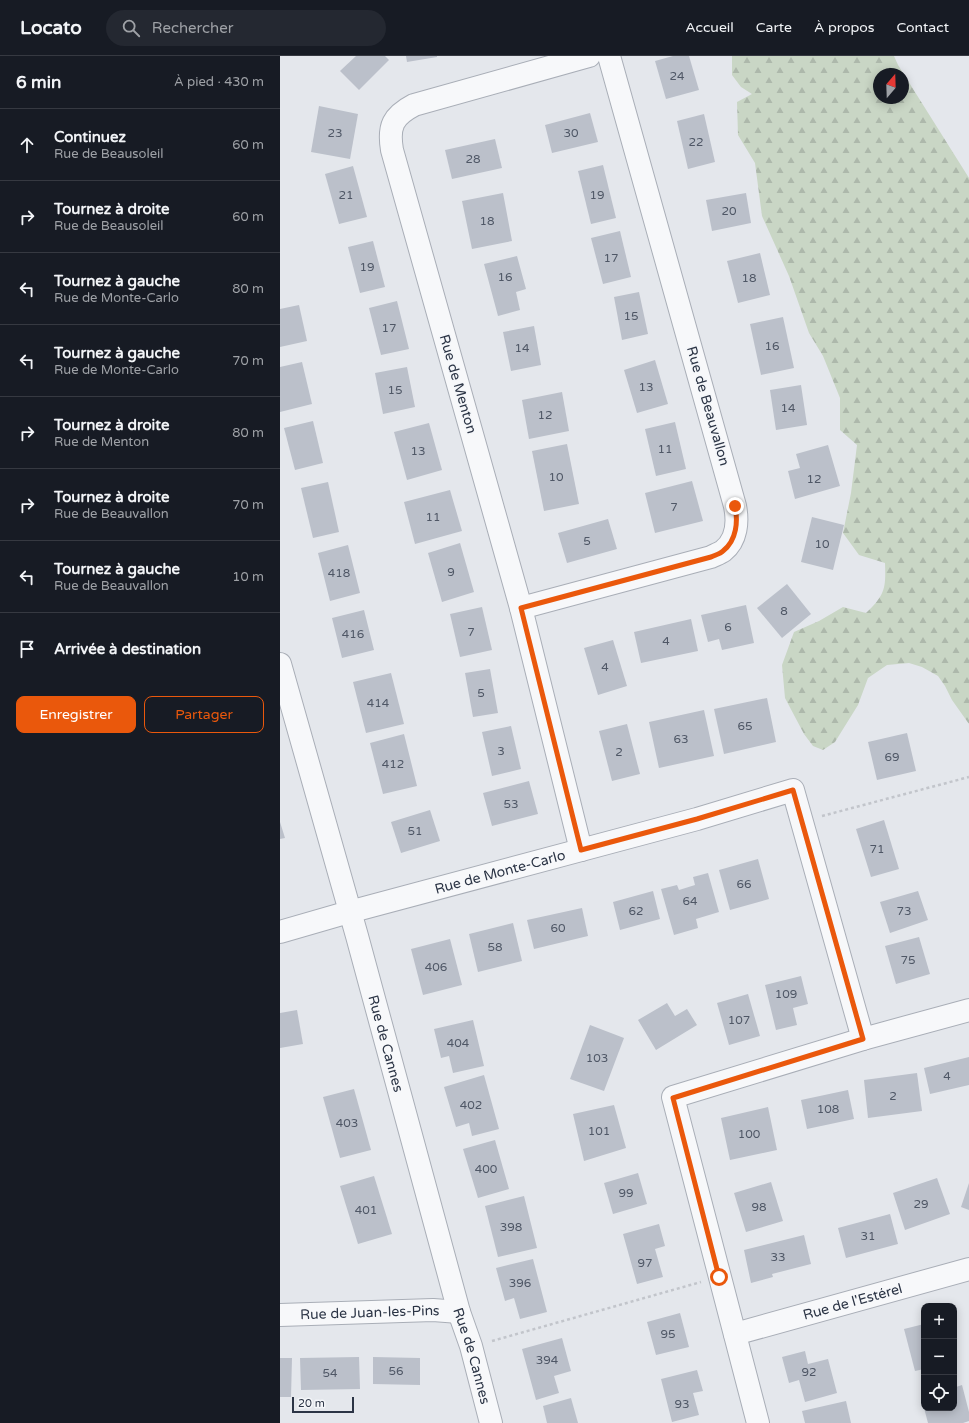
<!DOCTYPE html>
<html lang="fr">
<meta charset="utf-8">
<style>
:root{--surface:#171b24;--page:#242831;--text:#f1f3f6;--muted:#9ea1a6;--line:#363941;--accent:#ea580c}
body{margin:0;font-family:"Varela Round",sans-serif;background:var(--page);color:var(--text)}
.controls{position:absolute;right:12px;bottom:12px;display:grid;overflow:hidden;border-radius:8px;box-shadow:0 2px 10px #0003}
.controls button{width:36px;height:36px;display:grid;place-items:center;padding:0;border:0;border-bottom:1px solid var(--line);background:var(--surface);color:var(--text);font:20px sans-serif}
.compass{position:absolute;left:593px;top:12px;width:36px;height:36px;border-radius:50%;background:var(--surface);box-shadow:0 2px 10px #0003;rotate:19deg}
.scale{position:absolute;left:12px;bottom:10px;width:62px;box-sizing:border-box;padding-left:4px;border:2px solid #2b3445;border-top:0;font-size:11px;line-height:14px;white-space:nowrap;color:#2b3445;-webkit-text-stroke:3px #f4f6f9;paint-order:stroke}
.stop{position:absolute;width:12px;height:12px;margin:-9px;border:3px solid #ea580c;border-radius:50%;background:#fff}
.stop.end{background:#ea580c;border-color:#fff;box-shadow:0 1px 4px #0008}
.list{margin:0;padding:0;list-style:none}
h2{display:flex;justify-content:space-between;align-items:center;height:52px;margin:0;padding:0 16px;font-size:17px}
h2 small{font-size:13px;font-weight:400;color:var(--muted)}
.list li{display:grid;grid-template-columns:26px 1fr auto;gap:12px;align-items:center;box-sizing:border-box;height:72px;padding:0 16px;border-top:1px solid var(--line)}
.list b{display:block;font-size:15px;white-space:nowrap}
.list p{margin:0;font-size:13px;white-space:nowrap;color:var(--muted)}
.list em{font-size:13px;font-style:normal;color:var(--muted)}
.actions{display:flex;gap:8px;padding:12px 16px}
.actions a{flex:1;padding:9px 0;border:1px solid var(--accent);border-radius:8px;text-align:center;font-size:14px;color:var(--accent)}
.actions .main{background:var(--accent);color:#fff}
.icon{flex:none;width:22px;height:22px;fill:none;stroke:currentColor;stroke-width:2;stroke-linecap:round;stroke-linejoin:round}
.map{position:relative;flex:none;width:689px;height:1367px;overflow:hidden}
header{display:flex;align-items:center;gap:24px;box-sizing:border-box;height:56px;padding:0 20px;background:var(--surface);border-bottom:1px solid var(--line)}
header strong{font-size:19px}
nav{display:flex;gap:22px;margin-inline-start:auto;font-size:14px}
.search{width:280px;height:36px;background:var(--page);display:flex;align-items:center;gap:10px;box-sizing:border-box;padding:0 14px;border-radius:22px;color:var(--muted);font-size:15px}
main{display:flex}
aside{flex:1;background:var(--surface)}
.map>svg:first-child{display:block}
</style>
<header>
<strong>Locato</strong>
<div class="search"><svg class="icon" aria-label="search" viewBox="0 0 24 24"><circle cx="10" cy="10" r="6"/><path d="M15 15l6 6"/></svg>Rechercher</div>
<nav><a>Accueil</a><a>Carte</a><a>À propos</a><a>Contact</a></nav>
</header>
<main>
<aside>
<h2>6 min<small>À pied · 430 m</small></h2>
<ul class="list">
<li><svg class="icon" aria-label="ahead" viewBox="0 0 24 24"><path d="M12 20V5M6 11l6-6 6 6"/></svg><div><b>Continuez</b><p>Rue de Beausoleil</p></div><em>60 m</em></li>
<li><svg class="icon" aria-label="right" viewBox="0 0 24 24"><path d="M7 20v-9h11M14 6l5 5-5 5"/></svg><div><b>Tournez à droite</b><p>Rue de Beausoleil</p></div><em>60 m</em></li>
<li><svg class="icon" aria-label="left" viewBox="0 0 24 24"><path d="M17 20v-9H6M10 6l-5 5 5 5"/></svg><div><b>Tournez à gauche</b><p>Rue de Monte-Carlo</p></div><em>80 m</em></li>
<li><svg class="icon" aria-label="left" viewBox="0 0 24 24"><path d="M17 20v-9H6M10 6l-5 5 5 5"/></svg><div><b>Tournez à gauche</b><p>Rue de Monte-Carlo</p></div><em>70 m</em></li>
<li><svg class="icon" aria-label="right" viewBox="0 0 24 24"><path d="M7 20v-9h11M14 6l5 5-5 5"/></svg><div><b>Tournez à droite</b><p>Rue de Menton</p></div><em>80 m</em></li>
<li><svg class="icon" aria-label="right" viewBox="0 0 24 24"><path d="M7 20v-9h11M14 6l5 5-5 5"/></svg><div><b>Tournez à droite</b><p>Rue de Beauvallon</p></div><em>70 m</em></li>
<li><svg class="icon" aria-label="left" viewBox="0 0 24 24"><path d="M17 20v-9H6M10 6l-5 5 5 5"/></svg><div><b>Tournez à gauche</b><p>Rue de Beauvallon</p></div><em>10 m</em></li>
<li><svg class="icon" aria-label="arrive" viewBox="0 0 24 24"><path d="M6 21V4h12l-3 4 3 4H6"/></svg><div><b>Arrivée à destination</b></div></li>
</ul>
<div class="actions"><a class="main">Enregistrer</a><a>Partager</a></div>
</aside>
<div class="map">
<svg width="689" height="1367" viewBox="0 0 689 1367">
<defs>
<pattern id="forest-firs" width="22" height="20" patternUnits="userSpaceOnUse"><rect width="22" height="20" fill="#c9d6c5"/><path d="M5 1l3.5 6h-7zM16 11l3.5 6h-7z" fill="#adb8ab"/></pattern>
</defs>
<rect width="100%" height="100%" fill="#e4e7ec"/>
<!-- forest -->
<path fill="url(#forest-firs)" fill-rule="evenodd" d="M 452,0 L 614,0 L 618,9 L 689,122 L 689,668 L 672,644 L 665,630 L 658,620 L 642,611 L 629,607 L 607,609 L 588,622 L 578,649 L 555,686 L 543,694 L 533,690 L 524,678 L 505,642 L 502,609 L 514,576 L 539,565 L 563,551 L 586,557 C 605,539 606,532 605,507 L 579,499 L 563,477 L 571,437 L 577,389 L 560,374 L 560,342 L 543,300 L 529,277 L 509,220 L 482,160 L 475,107 L 458,79 L 457,46 L 472,38 L 461,31 L 452,19 ZM 599,18 L 623,18 L 623,42 L 599,42 Z"/>
<!-- building -->
<g fill="#bbc0ca">
<polygon points="76,0 105,0 109,4 79,34 60,15"/>
<polygon points="126,0 157,0 157,1 127,6"/>
<polygon points="393,0 409,0 419,34 386,43 375,5"/>
<polygon points="39,50 78,58 70,103 31,96"/>
<polygon points="310,57 318,86 272,97 265,69"/>
<polygon points="424,58 435,106 408,113 397,65"/>
<polygon points="215,83 222,112 172,123 165,94"/>
<polygon points="323,109 336,162 311,168 298,115"/>
<polygon points="73,110 87,161 59,168 45,118"/>
<polygon points="223,137 232,185 192,193 182,145"/>
<polygon points="466,137 471,167 432,175 426,144"/>
<polygon points="340,175 351,221 323,228 311,182"/>
<polygon points="93,185 105,231 80,237 68,191"/>
<polygon points="480,197 490,239 458,247 447,205"/>
<polygon points="237,200 246,233 236,236 240,254 218,260 204,208"/>
<polygon points="359,236 368,278 342,284 334,241"/>
<polygon points="117,245 129,293 101,299 89,252"/>
<polygon points="19,249 27,285 0,291 0,253"/>
<polygon points="503,261 514,312 481,319 470,268"/>
<polygon points="254,270 261,309 231,315 223,276"/>
<polygon points="375,304 388,348 357,357 344,314"/>
<polygon points="22,306 32,348 0,356 0,311"/>
<polygon points="127,311 135,351 103,358 95,317"/>
<polygon points="521,329 527,369 496,374 490,334"/>
<polygon points="282,336 289,375 249,383 242,344"/>
<polygon points="33,365 43,407 15,414 4,372"/>
<polygon points="395,366 406,413 376,420 365,373"/>
<polygon points="149,367 162,414 127,424 114,376"/>
<polygon points="287,388 299,448 264,455 252,395"/>
<polygon points="548,389 560,430 515,443 508,415 520,412 516,398"/>
<polygon points="412,425 423,465 375,477 365,437"/>
<polygon points="48,426 59,476 33,482 21,432"/>
<polygon points="170,434 182,475 135,488 124,446"/>
<polygon points="532,461 564,469 553,514 521,506"/>
<polygon points="328,463 337,493 287,507 278,477"/>
<polygon points="180,487 194,536 162,546 148,497"/>
<polygon points="68,489 80,537 50,545 38,497"/>
<polygon points="507,528 531,558 502,582 477,552"/>
<polygon points="466,549 474,587 442,594 439,583 428,586 421,559"/>
<polygon points="202,551 212,594 180,601 170,558"/>
<polygon points="84,554 94,594 62,602 52,562"/>
<polygon points="411,563 418,595 361,607 354,576"/>
<polygon points="333,584 347,630 318,639 304,592"/>
<polygon points="210,613 218,657 193,661 185,617"/>
<polygon points="111,617 124,668 86,677 73,626"/>
<polygon points="487,642 496,686 444,698 434,653"/>
<polygon points="424,654 434,700 379,712 369,666"/>
<polygon points="347,668 360,718 332,725 319,675"/>
<polygon points="231,670 241,713 212,720 202,676"/>
<polygon points="627,677 636,715 597,724 588,686"/>
<polygon points="124,678 137,730 103,738 90,687"/>
<polygon points="249,725 258,758 212,770 203,737"/>
<polygon points="150,754 160,785 121,797 111,766"/>
<polygon points="604,764 619,813 591,821 576,773"/>
<polygon points="0,766 5,782 0,783"/>
<polygon points="478,803 489,843 450,854 439,814"/>
<polygon points="428,817 439,856 416,863 418,872 394,879 381,833 397,829 399,834 415,829 413,821"/>
<polygon points="373,835 380,863 340,874 333,846"/>
<polygon points="638,835 648,864 610,877 600,846"/>
<polygon points="302,852 308,880 254,893 247,864"/>
<polygon points="233,867 242,905 198,916 189,878"/>
<polygon points="639,881 650,918 616,928 605,890"/>
<polygon points="170,883 182,929 143,939 131,893"/>
<polygon points="521,920 528,948 513,952 517,969 496,974 485,929"/>
<polygon points="468,938 480,980 449,989 437,947"/>
<polygon points="387,947 395,960 407,953 417,969 376,994 358,964"/>
<polygon points="17,954 23,988 0,992 0,957"/>
<polygon points="193,964 204,1010 173,1017 169,1000 161,1002 154,973"/>
<polygon points="310,969 344,982 324,1035 290,1023"/>
<polygon points="689,1001 689,1029 650,1038 644,1012"/>
<polygon points="637,1017 642,1055 588,1062 584,1024"/>
<polygon points="204,1019 219,1073 192,1080 189,1067 176,1071 164,1031"/>
<polygon points="74,1033 91,1094 60,1102 43,1041"/>
<polygon points="568,1034 574,1063 527,1073 521,1044"/>
<polygon points="334,1049 346,1092 304,1105 293,1058"/>
<polygon points="488,1051 497,1094 450,1104 441,1062"/>
<polygon points="215,1084 229,1133 198,1142 183,1093"/>
<polygon points="358,1117 367,1148 333,1158 324,1127"/>
<polygon points="94,1120 112,1178 78,1188 60,1130"/>
<polygon points="657,1122 670,1158 625,1174 613,1137"/>
<polygon points="491,1126 503,1165 466,1176 454,1137"/>
<polygon points="689,1127 689,1154 681,1151"/>
<polygon points="244,1140 257,1192 218,1201 205,1150"/>
<polygon points="610,1158 618,1188 566,1202 558,1172"/>
<polygon points="379,1168 385,1190 375,1193 383,1221 357,1228 343,1178"/>
<polygon points="524,1179 531,1208 492,1218 493,1221 471,1227 464,1194"/>
<polygon points="253,1203 267,1256 240,1263 234,1242 225,1245 216,1212"/>
<polygon points="400,1257 409,1291 376,1299 367,1266"/>
<polygon points="644,1268 644,1313 635,1315 624,1273"/>
<polygon points="282,1282 291,1315 274,1320 279,1337 256,1344 242,1293"/>
<polygon points="525,1295 528,1308 548,1303 557,1337 525,1346 519,1324 509,1327 502,1301"/>
<polygon points="79,1301 80,1333 21,1334 20,1302"/>
<polygon points="93,1301 140,1302 140,1329 93,1328"/>
<polygon points="0,1302 12,1302 11,1341 0,1341"/>
<polygon points="417,1314 423,1335 413,1337 419,1359 392,1366 381,1323"/>
<polygon points="674,1324 676,1331 682,1329 689,1356 689,1365 683,1367 648,1367 644,1352 674,1352"/>
<polygon points="291,1342 298,1367 267,1367 263,1350"/>
<polygon points="566,1345 571,1367 525,1367 522,1355"/>
</g>
<g fill="none" stroke-linecap="round" stroke-linejoin="round">
<defs>
<g id="minor">
<path d="M 241,552 L 431,501 C 435,499 440,497 443,495 C 457,484 458,465 455,450 L 329,0"/>
<path id="s1" d="M 0,608 L 77,880 L 179,1256 L 191,1290 L 211,1367"/>
<path d="M 301,794 L 241,552 L 112,94 C 108,70 113,60 134,49 L 309,0"/>
<path id="s2" d="M 0,876 L 69,856 L 417,763 L 513,734 L 583,983"/>
<path id="s3" d="M 0,1259 L 153,1254 L 179,1256"/>
<path id="s4" d="M 455,1278 L 689,1213"/>
<polyline points="478,1367 393,1041 583,983 689,954"/>
</g>
</defs>
<!-- minor casing -->
<use href="#minor" stroke="#a9aeb7" stroke-width="24"/>
<!-- path -->
<g stroke="#c2c5cb" stroke-width="2.5" stroke-dasharray="3 3" stroke-linecap="butt">
<polyline points="542,760 689,721"/>
<polyline points="212,1285 421,1226"/>
</g>
<!-- minor -->
<use href="#minor" stroke="#f7f8fa" stroke-width="22"/>
</g>
<g fill="none" stroke-linecap="round" stroke-linejoin="round">
<!-- route -->
<path stroke="#ea580c" stroke-width="5" d="M 439,1221 L 393,1042 L 583,983 L 513,734 L 417,763 L 301,794 L 241,552 L 431,501 C 435,499 440,498 443,495 C 457,484 458,465 455,450"/>
</g>
<g text-anchor="middle" dominant-baseline="central" stroke-width="3" stroke-linejoin="round" paint-order="stroke">
<!-- number labels -->
<g font-size="12" fill="#4f5766">
<text x="397" y="20">24</text>
<text x="55" y="77">23</text>
<text x="291" y="77">30</text>
<text x="416" y="86">22</text>
<text x="193" y="103">28</text>
<text x="66" y="139">21</text>
<text x="317" y="139">19</text>
<text x="449" y="155">20</text>
<text x="207" y="165">18</text>
<text x="331" y="202">17</text>
<text x="87" y="211">19</text>
<text x="225" y="221">16</text>
<text x="469" y="222">18</text>
<text x="351" y="260">15</text>
<text x="109" y="272">17</text>
<text x="492" y="290">16</text>
<text x="242" y="292">14</text>
<text x="366" y="331">13</text>
<text x="115" y="334">15</text>
<text x="508" y="352">14</text>
<text x="265" y="359">12</text>
<text x="385" y="393">11</text>
<text x="138" y="395">13</text>
<text x="276" y="421">10</text>
<text x="534" y="423">12</text>
<text x="394" y="451">7</text>
<text x="153" y="461">11</text>
<text x="307" y="485">5</text>
<text x="542" y="488">10</text>
<text x="171" y="516">9</text>
<text x="59" y="517">418</text>
<text x="504" y="555">8</text>
<text x="448" y="571">6</text>
<text x="191" y="576">7</text>
<text x="73" y="578">416</text>
<text x="386" y="585">4</text>
<text x="325" y="611">4</text>
<text x="201" y="637">5</text>
<text x="98" y="647">414</text>
<text x="465" y="670">65</text>
<text x="401" y="683">63</text>
<text x="221" y="695">3</text>
<text x="339" y="696">2</text>
<text x="612" y="701">69</text>
<text x="113" y="708">412</text>
<text x="231" y="748">53</text>
<text x="135" y="775">51</text>
<text x="597" y="793">71</text>
<text x="464" y="828">66</text>
<text x="410" y="845">64</text>
<text x="356" y="855">62</text>
<text x="624" y="855">73</text>
<text x="278" y="872">60</text>
<text x="215" y="891">58</text>
<text x="628" y="904">75</text>
<text x="156" y="911">406</text>
<text x="506" y="938">109</text>
<text x="459" y="964">107</text>
<text x="178" y="987">404</text>
<text x="317" y="1002">103</text>
<text x="667" y="1020">4</text>
<text x="613" y="1040">2</text>
<text x="191" y="1049">402</text>
<text x="548" y="1053">108</text>
<text x="67" y="1067">403</text>
<text x="319" y="1075">101</text>
<text x="469" y="1078">100</text>
<text x="206" y="1113">400</text>
<text x="346" y="1137">99</text>
<text x="641" y="1148">29</text>
<text x="479" y="1151">98</text>
<text x="86" y="1154">401</text>
<text x="231" y="1171">398</text>
<text x="588" y="1180">31</text>
<text x="498" y="1201">33</text>
<text x="365" y="1207">97</text>
<text x="240" y="1227">396</text>
<text x="388" y="1278">95</text>
<text x="267" y="1304">394</text>
<text x="116" y="1315">56</text>
<text x="529" y="1316">92</text>
<text x="50" y="1317">54</text>
<text x="402" y="1348">93</text>
</g>
<!-- street labels -->
<g font-size="14" fill="#2b3445" stroke="#f4f6f9">
<text transform="translate(178 328) rotate(74)">Rue de Menton</text>
<text transform="translate(428 350) rotate(74)">Rue de Beauvallon</text>
<text stroke="none"><textPath href="#s2" startOffset="228">Rue de Monte-Carlo</textPath></text>
<text stroke="none"><textPath href="#s1" startOffset="394">Rue de Cannes</textPath></text>
<text stroke="none"><textPath href="#s4" startOffset="122">Rue de l'Estérel</textPath></text>
<text stroke="none"><textPath href="#s3" startOffset="90">Rue de Juan-les-Pins</textPath></text>
<text stroke="none"><textPath href="#s1" startOffset="718">Rue de Cannes</textPath></text>
</g>
</g>
</svg>
<div class="controls">
<button>+</button>
<button>−</button>
<button><svg class="icon" aria-label="locate" viewBox="0 0 24 24"><circle cx="12" cy="12" r="6"/><path d="M12 2v4M12 18v4M2 12h4M18 12h4"/></svg></button>
</div>
<svg class="compass" viewBox="-18 -18 36 36"><path d="M0-13l5 13h-10z" fill="#e53935"/><path d="M0 13l5-13h-10z" fill="#9ea1a6"/></svg>
<div class="scale">20 m</div>
<div class="stop" style="left:439px;top:1221px"></div>
<div class="stop end" style="left:455px;top:450px"></div>
</div>
</main>
